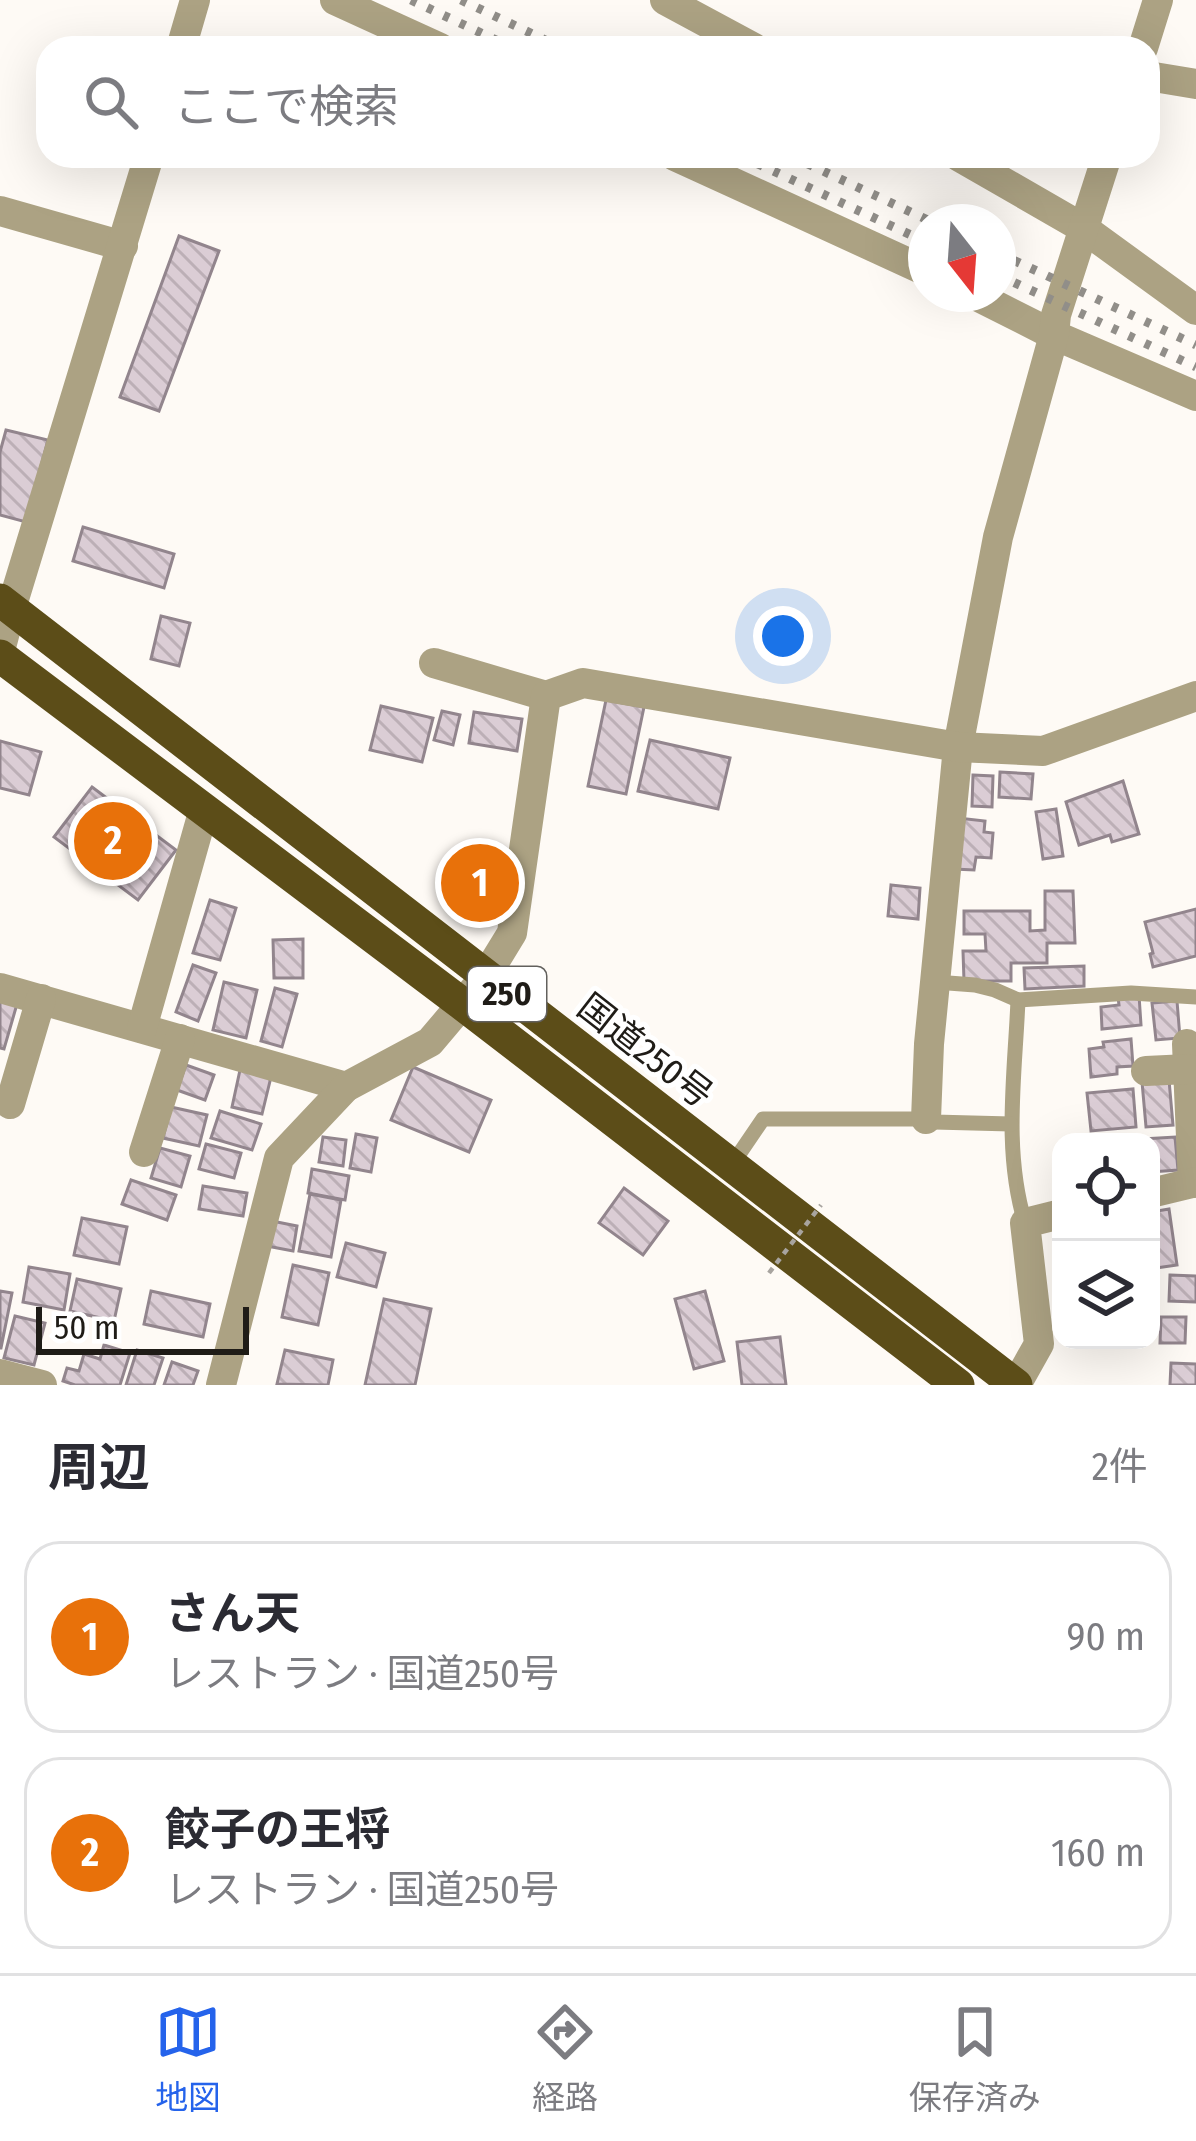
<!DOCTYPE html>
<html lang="ja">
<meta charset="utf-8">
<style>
:root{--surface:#fff;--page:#f7f7f7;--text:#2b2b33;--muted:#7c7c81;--line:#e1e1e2;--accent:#2563eb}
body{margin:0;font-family:"Fira Sans Condensed","Noto Sans JP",sans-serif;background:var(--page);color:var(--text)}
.controls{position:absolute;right:36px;bottom:36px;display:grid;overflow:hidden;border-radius:24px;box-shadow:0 12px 48px #0002}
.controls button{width:108px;height:108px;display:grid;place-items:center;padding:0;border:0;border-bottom:3px solid var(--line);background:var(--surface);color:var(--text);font:60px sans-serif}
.compass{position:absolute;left:908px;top:204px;width:108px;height:108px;border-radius:50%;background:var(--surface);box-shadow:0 12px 48px #0002;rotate:163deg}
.scale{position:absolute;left:36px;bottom:30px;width:213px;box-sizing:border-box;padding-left:12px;border:6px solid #1f1c17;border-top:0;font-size:33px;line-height:42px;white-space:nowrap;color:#1f1c17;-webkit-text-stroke:9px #fff;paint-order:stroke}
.you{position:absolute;left:783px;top:636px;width:42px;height:42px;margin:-30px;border:9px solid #fff;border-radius:50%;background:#1a73e8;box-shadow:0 0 0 18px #1a73e833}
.badge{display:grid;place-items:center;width:78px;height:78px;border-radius:50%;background:var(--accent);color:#fff;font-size:39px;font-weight:700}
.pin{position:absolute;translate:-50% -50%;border:6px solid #fff;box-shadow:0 3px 12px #0006}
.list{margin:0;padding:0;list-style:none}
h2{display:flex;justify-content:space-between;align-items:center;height:156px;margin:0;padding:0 48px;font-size:51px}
h2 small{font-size:39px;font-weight:400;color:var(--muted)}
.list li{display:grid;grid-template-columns:78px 1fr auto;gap:36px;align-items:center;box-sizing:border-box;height:192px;margin:0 24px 24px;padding:0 24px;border:3px solid var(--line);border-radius:36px}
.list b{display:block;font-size:45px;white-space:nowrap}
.list p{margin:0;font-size:39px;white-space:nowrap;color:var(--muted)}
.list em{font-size:39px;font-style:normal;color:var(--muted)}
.icon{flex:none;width:66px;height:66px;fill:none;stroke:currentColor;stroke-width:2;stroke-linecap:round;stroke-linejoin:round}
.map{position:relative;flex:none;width:1196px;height:1385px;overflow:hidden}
.search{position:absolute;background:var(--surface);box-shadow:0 12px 48px #0002;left:36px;right:36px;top:36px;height:132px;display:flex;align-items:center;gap:30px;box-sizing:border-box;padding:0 42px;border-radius:36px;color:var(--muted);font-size:45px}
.sheet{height:588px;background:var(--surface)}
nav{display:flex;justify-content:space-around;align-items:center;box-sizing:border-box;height:168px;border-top:3px solid var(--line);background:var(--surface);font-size:33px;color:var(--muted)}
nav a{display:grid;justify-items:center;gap:6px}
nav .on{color:var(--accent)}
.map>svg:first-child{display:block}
</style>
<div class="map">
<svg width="1196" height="1385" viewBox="0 0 1196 1385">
<defs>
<pattern id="building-back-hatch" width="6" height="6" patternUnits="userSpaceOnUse" patternTransform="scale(3)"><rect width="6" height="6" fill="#dbcdd5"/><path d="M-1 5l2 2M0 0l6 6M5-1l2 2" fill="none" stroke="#bcafb6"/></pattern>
</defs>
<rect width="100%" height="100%" fill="#fefaf5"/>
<!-- building -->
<g fill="url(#building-back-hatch)" stroke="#92858d" stroke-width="3">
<polygon points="179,236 219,251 159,411 120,397"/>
<polygon points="6,430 48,440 26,522 0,515 0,452"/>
<polygon points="83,527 174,554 164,588 73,561"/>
<polygon points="161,616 190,623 179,666 151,659"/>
<polygon points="606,700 644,707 626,794 588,786"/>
<polygon points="381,706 433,718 422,762 370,750"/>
<polygon points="442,711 460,715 453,745 434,740"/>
<polygon points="474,712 522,719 517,751 469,743"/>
<polygon points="650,740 730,758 718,809 638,791"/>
<polygon points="0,741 41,752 29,795 0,788"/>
<polygon points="1000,772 1033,774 1031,799 999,797"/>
<polygon points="973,775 993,776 992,807 972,806"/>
<polygon points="1123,781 1139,834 1112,842 1110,835 1079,845 1066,802"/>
<polygon points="92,787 176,850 138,900 54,837"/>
<polygon points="1056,809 1063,856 1043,859 1036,812"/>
<polygon points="958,818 985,821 984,832 993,833 991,858 976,857 974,870 954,869"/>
<polygon points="479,856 508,881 484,910 454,884"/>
<polygon points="891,885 920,888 918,919 888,916"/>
<polygon points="1045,891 1073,891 1075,943 1047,943 1047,963 1011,963 1011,981 964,981 963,951 986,951 985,934 964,934 964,911 1030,911 1030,931 1045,930"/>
<polygon points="210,900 236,908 220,960 193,953"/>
<polygon points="1196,909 1196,956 1153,967 1150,954 1153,953 1145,922"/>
<polygon points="303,939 303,978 274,978 273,940"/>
<polygon points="193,965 216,973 198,1021 176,1012"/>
<polygon points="1084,966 1084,986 1025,989 1024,968"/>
<polygon points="224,982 257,990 246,1038 213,1030"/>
<polygon points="275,988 297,994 282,1047 261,1041"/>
<polygon points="1139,995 1141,1025 1102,1029 1101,1007 1119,1005 1118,997"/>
<polygon points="0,999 17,1004 4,1049 0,1048"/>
<polygon points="1177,1001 1180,1038 1156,1040 1152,1003"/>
<polygon points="1131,1039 1133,1066 1117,1067 1117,1074 1091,1077 1089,1049 1104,1047 1103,1042"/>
<polygon points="186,1065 214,1075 205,1100 177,1090"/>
<polygon points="413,1067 491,1100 469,1152 391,1120"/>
<polygon points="240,1070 271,1077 262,1114 232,1107"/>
<polygon points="1169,1080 1173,1125 1146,1127 1142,1082"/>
<polygon points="1133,1089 1136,1127 1091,1131 1087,1093"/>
<polygon points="171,1107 207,1115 199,1146 163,1138"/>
<polygon points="220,1111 261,1124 252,1150 211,1138"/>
<polygon points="356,1134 377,1138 371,1172 350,1168"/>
<polygon points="323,1137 346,1140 343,1166 319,1162"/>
<polygon points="1175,1137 1178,1170 1151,1172 1151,1142 1143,1142 1143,1139"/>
<polygon points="206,1144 241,1153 234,1178 199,1169"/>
<polygon points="160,1148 190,1156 181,1187 151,1178"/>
<polygon points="312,1169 349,1176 345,1200 308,1193"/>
<polygon points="131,1180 176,1195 167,1220 122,1204"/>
<polygon points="203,1186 247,1193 243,1216 199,1209"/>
<polygon points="624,1188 668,1221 643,1255 599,1223"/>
<polygon points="310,1194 341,1200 331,1257 299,1251"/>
<polygon points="1169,1209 1177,1265 1156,1268 1151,1212"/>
<polygon points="82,1218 127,1227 119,1264 74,1255"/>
<polygon points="272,1221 297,1226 293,1251 267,1246"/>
<polygon points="346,1243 385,1253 376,1287 337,1277"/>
<polygon points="293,1265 329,1273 318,1325 282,1317"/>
<polygon points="29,1267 70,1274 64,1310 23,1302"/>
<polygon points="1170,1275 1196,1276 1196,1302 1169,1301"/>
<polygon points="77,1279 121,1289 114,1321 70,1311"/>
<polygon points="0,1291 12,1293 1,1348 0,1348"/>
<polygon points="151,1291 210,1304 203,1337 144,1324"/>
<polygon points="705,1291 724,1361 694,1369 675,1299"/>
<polygon points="384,1299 431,1309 415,1385 365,1385"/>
<polygon points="15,1316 45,1323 34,1365 4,1358"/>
<polygon points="1161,1317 1186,1317 1185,1343 1160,1343"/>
<polygon points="780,1337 786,1385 742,1385 737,1342"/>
<polygon points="104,1345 130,1353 120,1385 75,1385 63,1381 67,1368 79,1371 84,1354 100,1359"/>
<polygon points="137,1350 163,1358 154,1385 126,1385"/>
<polygon points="285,1350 333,1360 328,1385 277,1384"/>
<polygon points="172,1362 198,1371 193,1385 164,1385"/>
<polygon points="1171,1363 1196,1364 1196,1385 1170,1385"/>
</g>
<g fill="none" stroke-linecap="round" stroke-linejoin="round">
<!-- service -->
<g stroke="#aca283" stroke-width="15">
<polyline points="935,982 975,985 995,990 1018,1000 1131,993 1196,997"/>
<path d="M 1018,1000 C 1015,1074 1003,1150 1025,1223"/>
<polyline points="731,1166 763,1119 926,1119 934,1122 1011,1124"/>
</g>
<!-- minor -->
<g stroke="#aca283" stroke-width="30">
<polyline points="335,0 440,48"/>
<polyline points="665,0 754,48"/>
<polyline points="181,48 195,0"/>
<polyline points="1143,48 1158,0"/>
<polyline points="1148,76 1196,84"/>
<polyline points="675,156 926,271"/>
<polyline points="958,156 1083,228 1196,310"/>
<polyline points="0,211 123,246"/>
<polyline points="973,294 1054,335 1196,396"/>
<polyline points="11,609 149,156"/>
<polyline points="434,663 546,696"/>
<polyline points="0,988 346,1087"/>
<polyline points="142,1028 204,809"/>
<polyline points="1187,1044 1193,1183"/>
<polyline points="1146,1071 1188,1069"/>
<polyline points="10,1104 41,999"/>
<polyline points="926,1119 929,1044 958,747 998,537 1054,335 1056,315 1107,156"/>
<polyline points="144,1152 180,1039"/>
<polyline points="1151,1193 1196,1182"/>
<polyline points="0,1374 42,1385"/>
<polyline points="221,1385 279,1158 346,1087 430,1042 485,977 512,933 546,696 583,683 958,747 1043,751 1196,696"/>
<polyline points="1016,1385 1039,1344 1025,1223 1061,1214"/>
</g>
<!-- tertiary -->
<polyline stroke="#aca283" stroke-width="30" points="0,651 11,609"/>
<!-- trunk -->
<g stroke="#5c4d18" stroke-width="33">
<polyline points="0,600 1016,1385"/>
<polyline points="0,656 461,1003 958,1385"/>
</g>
<!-- rail -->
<g stroke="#918e89" stroke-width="9" stroke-dasharray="6 12" stroke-linecap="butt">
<polyline points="411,0 513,48"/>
<polyline points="461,0 562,48"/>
<polyline points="741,156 926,242"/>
<polyline points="791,156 932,222"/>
<polyline points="998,253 1196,345"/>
<polyline points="998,275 1196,367"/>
</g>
<!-- path-bridge -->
<polyline stroke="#a8a49f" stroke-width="4.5" stroke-dasharray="6 6" stroke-linecap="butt" points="769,1273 821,1205"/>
</g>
<g text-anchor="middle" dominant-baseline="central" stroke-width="10" stroke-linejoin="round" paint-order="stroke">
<!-- shield labels -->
<rect fill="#fff" stroke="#62605d" stroke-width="3" x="468" y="967" width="78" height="54" rx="9"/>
<g font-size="33" font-weight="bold" fill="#1f1c17">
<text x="507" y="994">250</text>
</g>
<!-- street labels -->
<g font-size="36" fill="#1f1c17" stroke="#fff">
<text transform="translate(645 1051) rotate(38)">国道250号</text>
</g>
</g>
</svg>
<div class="controls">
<button><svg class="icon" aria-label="locate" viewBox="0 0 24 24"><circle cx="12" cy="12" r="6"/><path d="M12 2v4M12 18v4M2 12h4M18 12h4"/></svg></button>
<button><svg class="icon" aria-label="layers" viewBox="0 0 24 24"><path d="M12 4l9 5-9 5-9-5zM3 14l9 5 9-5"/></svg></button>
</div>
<svg class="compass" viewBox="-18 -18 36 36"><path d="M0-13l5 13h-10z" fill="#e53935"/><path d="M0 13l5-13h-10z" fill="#7c7c81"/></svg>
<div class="scale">50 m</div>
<div class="you"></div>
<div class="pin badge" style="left:480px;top:883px;background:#e8710a">1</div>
<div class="pin badge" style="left:113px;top:841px;background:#e8710a">2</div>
<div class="search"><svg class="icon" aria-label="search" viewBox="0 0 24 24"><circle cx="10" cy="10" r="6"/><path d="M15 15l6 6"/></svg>ここで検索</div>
</div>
<section class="sheet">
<h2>周辺<small>2件</small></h2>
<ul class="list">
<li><span class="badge" style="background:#e8710a">1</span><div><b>さん天</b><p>レストラン · 国道250号</p></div><em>90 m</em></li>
<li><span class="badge" style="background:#e8710a">2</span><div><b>餃子の王将</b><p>レストラン · 国道250号</p></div><em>160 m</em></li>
</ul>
</section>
<nav>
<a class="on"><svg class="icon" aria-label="map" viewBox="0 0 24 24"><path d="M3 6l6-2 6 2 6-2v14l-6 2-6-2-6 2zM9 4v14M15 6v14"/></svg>地図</a>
<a><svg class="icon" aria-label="directions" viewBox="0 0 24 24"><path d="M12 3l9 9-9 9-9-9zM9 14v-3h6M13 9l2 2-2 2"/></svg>経路</a>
<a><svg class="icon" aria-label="saved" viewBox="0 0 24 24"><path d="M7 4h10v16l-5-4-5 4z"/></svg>保存済み</a>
</nav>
